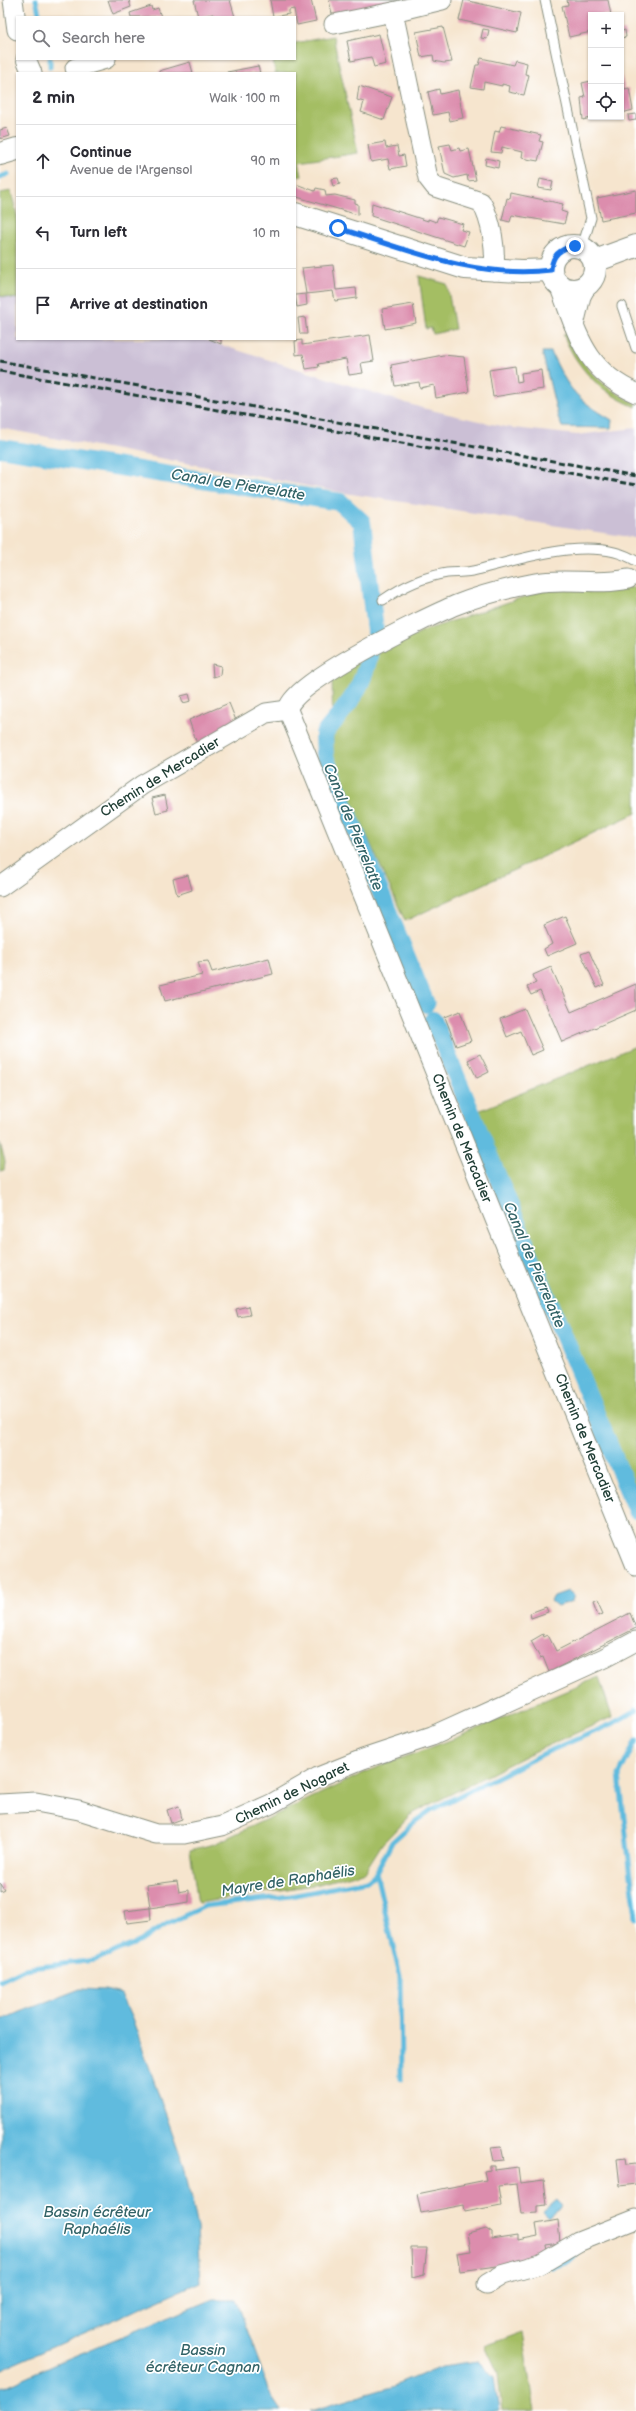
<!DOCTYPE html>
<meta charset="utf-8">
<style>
:root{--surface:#fff;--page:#f2f2f3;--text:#2b2b33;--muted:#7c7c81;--line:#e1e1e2}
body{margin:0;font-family:"Balsamiq Sans",sans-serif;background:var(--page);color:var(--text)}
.controls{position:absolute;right:12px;top:12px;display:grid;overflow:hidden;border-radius:0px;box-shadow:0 1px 3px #0004}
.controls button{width:36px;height:36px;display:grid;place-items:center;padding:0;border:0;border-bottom:1px solid var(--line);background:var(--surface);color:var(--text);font:20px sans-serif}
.stop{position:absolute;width:12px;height:12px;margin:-9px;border:3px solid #1a73e8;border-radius:50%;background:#fff}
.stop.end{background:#1a73e8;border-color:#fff;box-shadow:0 1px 4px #0008}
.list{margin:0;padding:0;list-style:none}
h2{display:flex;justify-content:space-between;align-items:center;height:52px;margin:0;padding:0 16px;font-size:17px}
h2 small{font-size:13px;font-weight:400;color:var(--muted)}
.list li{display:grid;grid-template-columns:26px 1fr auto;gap:12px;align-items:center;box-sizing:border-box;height:72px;padding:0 16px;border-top:1px solid var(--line)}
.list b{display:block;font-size:15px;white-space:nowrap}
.list p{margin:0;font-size:13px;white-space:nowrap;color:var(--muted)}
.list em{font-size:13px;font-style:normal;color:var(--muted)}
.icon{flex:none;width:22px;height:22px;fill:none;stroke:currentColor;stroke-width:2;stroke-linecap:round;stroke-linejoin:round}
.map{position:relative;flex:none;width:636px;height:2411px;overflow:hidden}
.search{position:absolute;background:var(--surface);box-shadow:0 1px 3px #0004;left:16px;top:16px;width:280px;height:44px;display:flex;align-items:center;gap:10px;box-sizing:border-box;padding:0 14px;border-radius:0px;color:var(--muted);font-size:15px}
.panel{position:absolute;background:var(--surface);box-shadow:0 1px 3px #0004;left:16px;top:72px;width:280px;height:268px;border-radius:0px}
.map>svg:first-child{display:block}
</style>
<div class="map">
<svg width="636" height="2411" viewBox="0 0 636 2411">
<rect width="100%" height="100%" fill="#fff"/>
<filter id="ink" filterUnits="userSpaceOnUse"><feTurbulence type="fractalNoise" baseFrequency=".025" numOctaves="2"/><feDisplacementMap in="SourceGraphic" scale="8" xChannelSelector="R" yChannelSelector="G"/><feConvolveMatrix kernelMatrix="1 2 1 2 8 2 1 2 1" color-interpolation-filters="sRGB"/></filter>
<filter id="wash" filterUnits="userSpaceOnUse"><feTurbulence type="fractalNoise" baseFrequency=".012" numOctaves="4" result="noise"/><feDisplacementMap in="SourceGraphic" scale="16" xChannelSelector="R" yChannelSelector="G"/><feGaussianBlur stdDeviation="0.9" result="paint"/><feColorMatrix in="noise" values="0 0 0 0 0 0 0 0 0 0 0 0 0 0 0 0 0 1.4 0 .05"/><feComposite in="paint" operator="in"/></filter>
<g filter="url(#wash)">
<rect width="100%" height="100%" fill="#f6e5ce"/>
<!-- industrial -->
<polygon fill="#cbbfd5" points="0,296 17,299 17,339 202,339 422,408 505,427 577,435 636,428 636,538 345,493 0,428"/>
<!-- green -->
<g fill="#a4be64" stroke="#627e4c">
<polygon points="333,36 358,153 299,162 302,176 295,177 295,73 275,73 273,59 295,59 295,43"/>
<polygon points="11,191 17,216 17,299 0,296 0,193"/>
<polygon points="419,276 447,284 455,329 433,334 431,328 426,329"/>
<path d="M 568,333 C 580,367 603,388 636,403 L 636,407 C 601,393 577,369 563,334 Z"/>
<polygon points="636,587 636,813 405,921 333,760 332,675 423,631 544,590"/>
<polygon points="636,1046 636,1492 476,1112"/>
<polygon points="0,1144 5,1161 4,1170 0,1171"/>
<polygon points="599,1677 612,1717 527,1755 410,1815 382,1844 365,1871 319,1884 198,1903 190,1850 214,1844 370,1770 453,1739"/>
<polygon points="523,2332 535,2411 502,2411 498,2374 485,2346"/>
</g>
<!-- water -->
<g fill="#60bbde" stroke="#407c89">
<path d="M 542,352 L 551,352 C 569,390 575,398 612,420 L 611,428 L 562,427 L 558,417 Z"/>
<polygon points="568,1591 574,1595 572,1601 557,1606 551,1601 554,1596"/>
<polygon points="80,1989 105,1990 121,1994 132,2018 184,2166 197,2228 200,2282 0,2370 0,2020"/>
<polygon points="557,2200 562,2206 549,2218 543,2212"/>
<polygon points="213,2299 236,2299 271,2396 281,2411 0,2411 0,2389 57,2363"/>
<polygon points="478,2361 494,2378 499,2411 310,2411 391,2387 442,2366"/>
</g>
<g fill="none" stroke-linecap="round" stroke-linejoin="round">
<!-- stream -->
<g stroke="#60bbde" stroke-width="5">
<polyline points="36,0 39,13"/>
<polyline points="50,67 50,59"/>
<polyline points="0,177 8,174"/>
<polyline points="636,1740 619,1775 636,1918"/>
<polyline points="376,1873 400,1976 401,2079"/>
<polyline points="0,1981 24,1969 95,1960 141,1941 167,1924 205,1906 291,1896 367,1881 376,1873 392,1842 413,1823 431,1810 547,1752 612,1724 636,1710"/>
<polyline points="551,2267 568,2262 578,2252"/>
</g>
<!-- canal -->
<g stroke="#60bbde" stroke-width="18">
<polyline points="0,448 340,502 362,522 375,630"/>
<path d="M 369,656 C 362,691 346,707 324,734 L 325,757 L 426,1004"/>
<polyline points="433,1020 636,1510"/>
</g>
</g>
<g id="blocks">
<!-- building -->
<g fill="#dc8dad">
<polygon points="108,0 129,0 131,7 113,14"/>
<polygon points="194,0 230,0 235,17 214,17 213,14 198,17"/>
<polygon points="270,0 311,0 316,21 297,25 294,9 289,10 289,14 273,17"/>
<polygon points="329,0 416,0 333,18"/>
<polygon points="464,0 521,13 517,33 459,20"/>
<polygon points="567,0 608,0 611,15 591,15 591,32 569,37 562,6 568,5"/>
<polygon points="151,6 152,10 158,8 161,17 131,17 130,13"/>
<polygon points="443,27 452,62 444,63 434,61 433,55 421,57 416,32"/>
<polygon points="483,29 489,30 487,39 481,38"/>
<polygon points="625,30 626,37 621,38 621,31"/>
<polygon points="379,34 386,64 374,67 371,57 351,61 347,41"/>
<polygon points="481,58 513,65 515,60 527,63 525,74 529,75 524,95 509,92 510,86 502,84 502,86 484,82 483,89 471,87 476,65 479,65"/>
<polygon points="190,62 193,73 159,73 159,71"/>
<polygon points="258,66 260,73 227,73 227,72"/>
<polygon points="621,75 625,89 629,88 633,110 622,113"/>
<polygon points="591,81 591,118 583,120 581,98 585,97 582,83"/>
<polygon points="359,86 392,97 384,120 361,112 364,102 357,100"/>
<polygon points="439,89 440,94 458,90 463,118 450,121 448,112 433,115 428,92"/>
<polygon points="636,114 636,120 629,121 628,115"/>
<polygon points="501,126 541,135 539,141 543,142 538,161 521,158 522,152 502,147 501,153 491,152 495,131 499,132"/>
<polygon points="7,128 10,136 0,139 0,130"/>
<polygon points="385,142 386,148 397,146 399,156 404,155 406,166 390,169 388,159 371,162 368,145"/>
<polygon points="450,144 452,150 459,148 460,151 469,149 476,180 468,181 467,175 454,178 445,174 439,146"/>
<polygon points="486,158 499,161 498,168 485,165"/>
<polygon points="338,178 340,184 333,186 331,179"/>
<polygon points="540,179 553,182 551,190 538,188"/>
<polygon points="296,184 315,191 316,188 325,190 326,196 335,195 355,200 355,203 358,204 358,215 297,197"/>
<polygon points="636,190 636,213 601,220 597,198"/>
<polygon points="511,193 563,204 561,211 567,213 564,224 512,215 510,222 502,220 507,198 510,199"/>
<polygon points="372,203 428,221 428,219 436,222 438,217 463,224 461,230 469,232 464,246 371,216"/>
<polygon points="333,265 336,290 356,288 357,298 335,301 333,291 306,294 302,268"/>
<polygon points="306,294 307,305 297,307 295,295"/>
<polygon points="413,304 416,323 385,329 382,309"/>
<polygon points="305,317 307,334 300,334 298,318"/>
<polygon points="370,335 374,361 361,363 363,373 349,375 346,359 318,364 319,367 306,369 303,354 296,355 295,341 302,340 302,345"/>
<polygon points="209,339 221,339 221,344"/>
<polygon points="443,355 464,357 469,392 436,398 434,385 420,388 419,382 395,386 391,365"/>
<polygon points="515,366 517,382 522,381 521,373 541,370 543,389 493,397 489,370"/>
<polygon points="212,664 221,666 220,675 213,677"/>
<polygon points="189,694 191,701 183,703 181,696"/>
<polygon points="229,703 237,723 198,747 189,720"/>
<polygon points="165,795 168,810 156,813 152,798"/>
<polygon points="188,875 192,890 177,895 173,879"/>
<polygon points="565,916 577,943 547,956 544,949 552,944 544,925"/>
<polygon points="589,951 604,985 597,988 581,954"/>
<polygon points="269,958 273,974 165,1001 160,985 202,975 198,962 208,961 212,972"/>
<polygon points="551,967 571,1012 636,984 636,1010 562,1042 540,991 531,995 527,987 536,983 533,975"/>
<polygon points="525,1009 543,1050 531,1055 521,1031 507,1037 500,1019"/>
<polygon points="460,1011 471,1041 456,1046 445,1017"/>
<polygon points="480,1054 489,1072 477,1078 468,1060"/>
<polygon points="248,1306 250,1315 238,1317 236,1309"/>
<polygon points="597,1601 603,1614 598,1616 593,1603"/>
<polygon points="546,1607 548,1612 531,1618 530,1613"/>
<polygon points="630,1613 636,1628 549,1672 543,1657 540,1658 531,1641 543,1634 544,1637 548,1635 556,1651"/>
<polygon points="179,1806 182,1819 171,1823 167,1810"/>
<polygon points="177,1881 179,1892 189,1890 189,1902 150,1908 147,1885"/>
<polygon points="0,1883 4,1889 0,1891"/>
<polygon points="150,1908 151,1920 127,1923 125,1911"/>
<polygon points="501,2146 504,2160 494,2161 491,2147"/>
<polygon points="626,2158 627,2164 636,2163 636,2184 620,2186 617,2159"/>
<polygon points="490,2166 495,2166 495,2170 518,2167 520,2183 544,2180 547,2205 537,2206 537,2213 521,2214 517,2184 498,2186 501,2205 465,2212 464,2205 421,2213 417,2194 486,2180 484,2171 490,2170"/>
<polygon points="558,2220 560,2243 546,2245 548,2259 460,2271 457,2253 471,2251 468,2233 486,2228 492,2232 492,2239 518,2235 518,2240 538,2236 536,2224"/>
<polygon points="411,2248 427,2248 424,2275 412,2278"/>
</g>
</g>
</g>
<g filter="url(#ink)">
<use href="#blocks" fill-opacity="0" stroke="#8a9181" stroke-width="1"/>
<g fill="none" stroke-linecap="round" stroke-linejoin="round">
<defs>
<g id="service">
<polyline points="545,0 591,218 582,247"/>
<polyline points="622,306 636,348"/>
<path d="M 383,600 C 403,586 422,577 447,573 C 456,572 467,573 477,570 C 520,559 595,534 636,561"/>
</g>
<g id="minor">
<polyline points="13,0 17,30"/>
<path d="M 393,12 L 428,178 L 435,187 L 481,202 C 492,221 496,249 494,271"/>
<polyline points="334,24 393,12 442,0"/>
<polyline points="26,59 32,73"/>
<polyline points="75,68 106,59"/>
<path d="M 559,285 C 578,334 584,370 636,393"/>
<polyline points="574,325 581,296 587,285"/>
<path d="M 628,579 C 598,586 566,577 535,583 C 509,588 480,595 456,605 C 429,616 288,684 288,710 L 636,1566"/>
<polyline points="0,887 142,785 266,713 288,710"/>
<polyline points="0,1804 36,1802 79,1810 156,1834 184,1834 222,1826 271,1804 318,1777 363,1759 432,1736 604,1658 636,1641"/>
<polyline points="487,2284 502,2275 541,2264 578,2242 636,2219"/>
</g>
<g id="tertiary">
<polyline points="0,154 17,149"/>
<polyline points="295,214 465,268 522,271 551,270"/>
<circle cx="573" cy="268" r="22"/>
<polyline points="595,261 636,246"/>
</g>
</defs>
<!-- service casing -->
<use href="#service" stroke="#8a9181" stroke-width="11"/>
<!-- minor casing -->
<use href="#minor" stroke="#8a9181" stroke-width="21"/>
<!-- tertiary casing -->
<use href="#tertiary" stroke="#8a9181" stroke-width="24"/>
<!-- service -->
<use href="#service" stroke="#fff" stroke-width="9"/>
<!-- minor -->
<use href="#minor" stroke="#fff" stroke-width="19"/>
<!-- tertiary -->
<use href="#tertiary" stroke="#fff" stroke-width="22"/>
<!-- rail -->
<g stroke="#1f3d34" stroke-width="3" stroke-dasharray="6 3" stroke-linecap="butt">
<polyline points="0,361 636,476"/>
<polyline points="0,371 636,485"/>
</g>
</g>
</g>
<g fill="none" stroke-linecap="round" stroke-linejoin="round" filter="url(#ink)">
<!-- route -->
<path stroke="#1a73e8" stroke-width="5" d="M 338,228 C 409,250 475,279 551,270 C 552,255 560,248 575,246"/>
</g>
<g text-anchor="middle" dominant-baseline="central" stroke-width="3.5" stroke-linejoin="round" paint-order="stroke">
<!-- street labels -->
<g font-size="14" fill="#1f3d34" stroke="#fff">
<text transform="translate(160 777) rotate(-32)">Chemin de Mercadier</text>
<text transform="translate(462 1138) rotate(68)">Chemin de Mercadier</text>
<text transform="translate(585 1438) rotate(68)">Chemin de Mercadier</text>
<text transform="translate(292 1793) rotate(-26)">Chemin de Nogaret</text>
</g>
<!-- water labels -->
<g font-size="15" font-style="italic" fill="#326367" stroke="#fff">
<text transform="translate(238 485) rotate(9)">Canal de Pierrelatte</text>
<text transform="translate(353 827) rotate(68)">Canal de Pierrelatte</text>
<text transform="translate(534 1265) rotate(67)">Canal de Pierrelatte</text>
<text transform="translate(288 1881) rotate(-9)">Mayre de Raphaëlis</text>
<text x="97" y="2212">Bassin écrêteur<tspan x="97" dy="17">Raphaélis</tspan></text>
<text x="203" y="2350">Bassin<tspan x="203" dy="17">écrêteur Cagnan</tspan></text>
</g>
</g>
</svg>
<div class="controls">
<button>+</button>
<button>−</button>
<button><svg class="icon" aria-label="locate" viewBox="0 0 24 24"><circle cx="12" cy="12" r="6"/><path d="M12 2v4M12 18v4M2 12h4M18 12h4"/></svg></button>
</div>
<div class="stop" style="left:338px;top:228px"></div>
<div class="stop end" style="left:575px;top:246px"></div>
<div class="search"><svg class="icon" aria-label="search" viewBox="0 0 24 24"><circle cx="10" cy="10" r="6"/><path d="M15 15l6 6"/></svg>Search here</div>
<section class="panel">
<h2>2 min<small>Walk · 100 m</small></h2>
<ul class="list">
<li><svg class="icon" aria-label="ahead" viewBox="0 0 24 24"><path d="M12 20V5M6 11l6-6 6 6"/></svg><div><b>Continue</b><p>Avenue de l'Argensol</p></div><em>90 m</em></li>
<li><svg class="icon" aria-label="left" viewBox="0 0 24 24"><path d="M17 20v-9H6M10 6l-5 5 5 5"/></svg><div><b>Turn left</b></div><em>10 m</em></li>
<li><svg class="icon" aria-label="arrive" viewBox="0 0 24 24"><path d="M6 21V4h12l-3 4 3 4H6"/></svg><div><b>Arrive at destination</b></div></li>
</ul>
</section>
</div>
